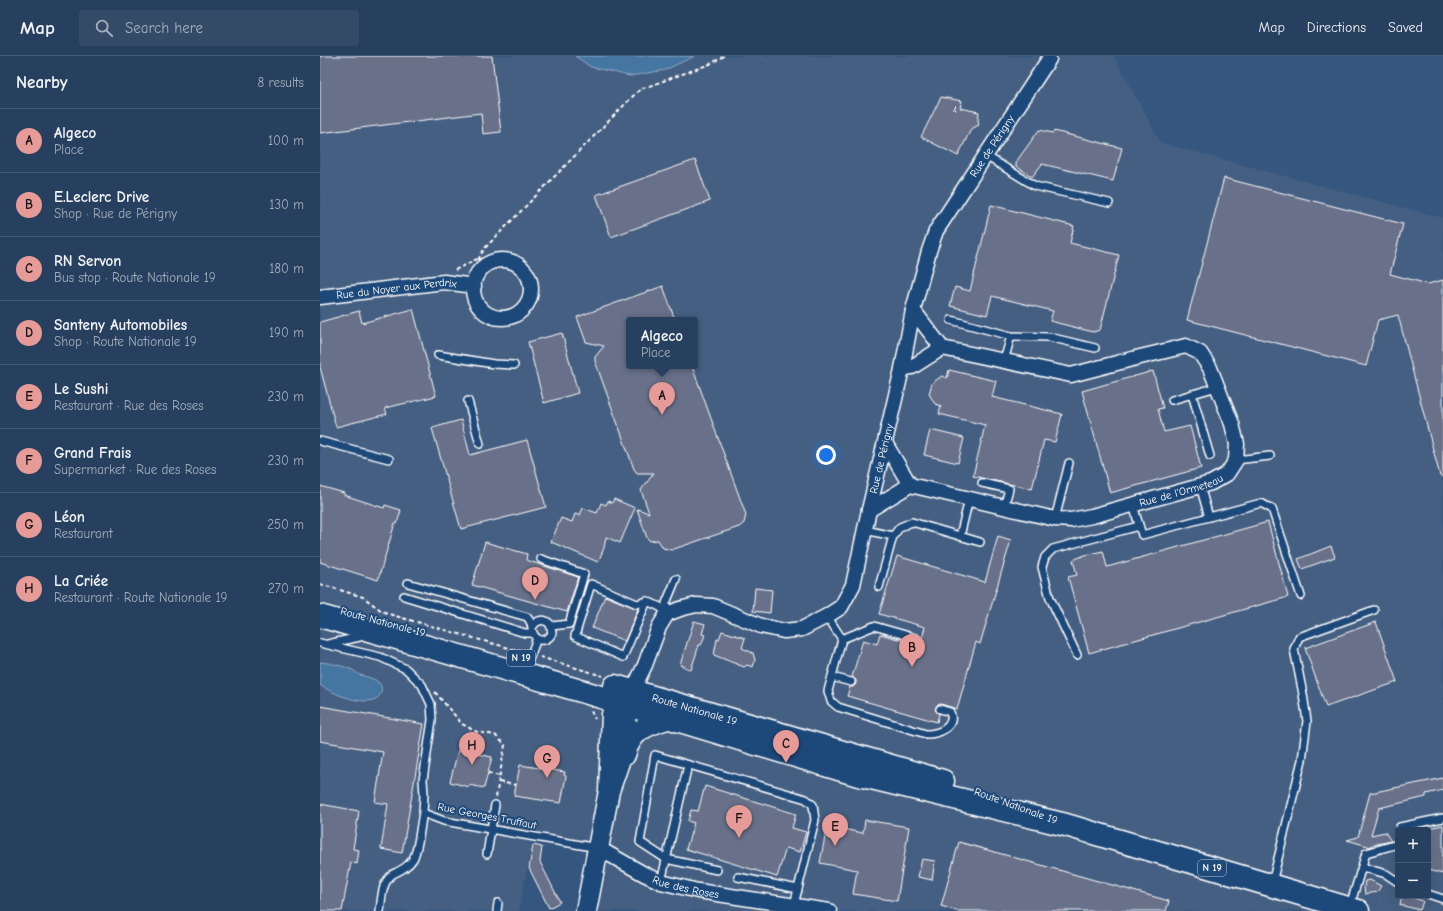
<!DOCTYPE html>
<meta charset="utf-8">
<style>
:root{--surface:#28405f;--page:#344b68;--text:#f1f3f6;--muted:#a5afbd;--line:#445974;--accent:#e69b98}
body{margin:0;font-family:"Comic Neue",sans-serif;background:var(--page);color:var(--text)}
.controls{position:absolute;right:12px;bottom:12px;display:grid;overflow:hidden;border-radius:4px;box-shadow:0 4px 16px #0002}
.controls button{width:36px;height:36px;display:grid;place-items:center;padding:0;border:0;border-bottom:1px solid var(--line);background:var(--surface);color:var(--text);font:20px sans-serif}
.you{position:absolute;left:506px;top:399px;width:14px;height:14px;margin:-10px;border:3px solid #fff;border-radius:50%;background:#1a73e8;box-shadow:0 0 0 6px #1a73e833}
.badge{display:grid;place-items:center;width:26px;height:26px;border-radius:50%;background:var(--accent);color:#111;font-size:13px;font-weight:700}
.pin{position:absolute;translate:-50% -33px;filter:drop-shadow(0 1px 2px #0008)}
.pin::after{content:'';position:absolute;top:21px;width:14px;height:12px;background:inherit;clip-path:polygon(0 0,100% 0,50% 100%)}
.popup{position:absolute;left:306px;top:261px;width:72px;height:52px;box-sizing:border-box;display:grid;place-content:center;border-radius:4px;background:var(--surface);filter:drop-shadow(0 1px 3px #0005);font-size:13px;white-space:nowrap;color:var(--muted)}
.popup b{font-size:15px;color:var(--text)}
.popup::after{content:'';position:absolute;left:50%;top:100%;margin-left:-8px;border:8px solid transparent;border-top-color:var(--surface)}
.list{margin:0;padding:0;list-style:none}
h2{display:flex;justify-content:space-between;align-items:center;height:52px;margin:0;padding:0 16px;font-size:17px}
h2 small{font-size:13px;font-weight:400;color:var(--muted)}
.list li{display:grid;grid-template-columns:26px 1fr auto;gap:12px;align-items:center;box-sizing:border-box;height:64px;padding:0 16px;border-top:1px solid var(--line)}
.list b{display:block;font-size:15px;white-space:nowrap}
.list p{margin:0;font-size:13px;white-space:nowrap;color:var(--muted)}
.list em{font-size:13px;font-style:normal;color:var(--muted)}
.icon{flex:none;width:22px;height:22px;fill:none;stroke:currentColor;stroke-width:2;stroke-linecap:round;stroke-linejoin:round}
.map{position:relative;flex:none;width:1123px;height:855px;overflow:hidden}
header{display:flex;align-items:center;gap:24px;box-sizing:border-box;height:56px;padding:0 20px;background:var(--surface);border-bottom:1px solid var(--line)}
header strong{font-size:19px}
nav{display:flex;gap:22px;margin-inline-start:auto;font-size:14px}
.search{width:280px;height:36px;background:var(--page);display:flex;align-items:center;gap:10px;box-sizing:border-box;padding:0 14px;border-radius:4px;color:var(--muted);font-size:15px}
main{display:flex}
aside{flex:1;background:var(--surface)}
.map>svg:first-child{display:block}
</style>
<header>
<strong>Map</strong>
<div class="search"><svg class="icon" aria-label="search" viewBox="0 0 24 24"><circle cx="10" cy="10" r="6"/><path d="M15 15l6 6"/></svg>Search here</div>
<nav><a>Map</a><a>Directions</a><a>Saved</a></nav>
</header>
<main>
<aside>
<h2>Nearby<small>8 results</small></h2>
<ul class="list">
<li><span class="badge">A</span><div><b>Algeco</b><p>Place</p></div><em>100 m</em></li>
<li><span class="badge">B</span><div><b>E.Leclerc Drive</b><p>Shop · Rue de Périgny</p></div><em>130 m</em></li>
<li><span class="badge">C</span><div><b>RN Servon</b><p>Bus stop · Route Nationale 19</p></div><em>180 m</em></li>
<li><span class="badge">D</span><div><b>Santeny Automobiles</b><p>Shop · Route Nationale 19</p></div><em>190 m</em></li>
<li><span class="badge">E</span><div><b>Le Sushi</b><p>Restaurant · Rue des Roses</p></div><em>230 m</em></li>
<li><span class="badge">F</span><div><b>Grand Frais</b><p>Supermarket · Rue des Roses</p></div><em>230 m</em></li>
<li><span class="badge">G</span><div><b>Léon</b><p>Restaurant</p></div><em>250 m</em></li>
<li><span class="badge">H</span><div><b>La Criée</b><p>Restaurant · Route Nationale 19</p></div><em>270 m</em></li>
</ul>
</aside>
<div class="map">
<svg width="1123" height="855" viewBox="0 0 1123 855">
<rect width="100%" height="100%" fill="#35567f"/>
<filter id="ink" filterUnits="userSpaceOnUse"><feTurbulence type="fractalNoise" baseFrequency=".025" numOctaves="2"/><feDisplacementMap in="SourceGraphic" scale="8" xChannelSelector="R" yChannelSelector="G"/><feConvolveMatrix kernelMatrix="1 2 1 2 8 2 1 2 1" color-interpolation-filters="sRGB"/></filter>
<g filter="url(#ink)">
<!-- built -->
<path fill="#455e82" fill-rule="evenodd" d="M 0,0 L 794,0 L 841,87 L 1123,162 L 1123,855 L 260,855 L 271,796 L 212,786 L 199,855 L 0,855 ZM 309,264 L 375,264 L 375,310 L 309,310 ZM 1078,774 L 1108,774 L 1108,840 L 1078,840 Z"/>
<!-- water -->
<g fill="#4574a1" stroke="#8facc7">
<polygon points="255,0 375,0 345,14 310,20 271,11"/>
<path d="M 0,606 C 10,607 21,609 30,613 C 34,614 37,618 40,619 C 47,621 55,622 60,628 C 62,632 62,635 60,639 C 50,654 11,637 0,629 Z"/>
</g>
<!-- building -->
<g fill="#69718a" stroke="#fff">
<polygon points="0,0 172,0 181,76 163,78 161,57 0,77"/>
<polygon points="621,41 642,45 640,52 659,56 658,64 659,69 651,73 638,100 601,81"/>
<polygon points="719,74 733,77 734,75 802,92 793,125 722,108 712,121 696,110 696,106"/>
<polygon points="375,104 390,145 291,181 276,139"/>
<polygon points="904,122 1083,168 1070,218 1108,228 1123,224 1123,420 1120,420 1078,259 1058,264 1046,310 867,264"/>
<polygon points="671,149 754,170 750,187 799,199 780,274 773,276 730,265 733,255 672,240 667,259 630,250 635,231 650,235"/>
<polygon points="343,230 355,264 309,264 309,310 372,310 426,459 424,467 419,471 351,494 343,492 338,484 330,485 327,482 317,453 329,457 321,434 334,417 317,417 314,413 275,305 275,301 284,290 266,286 257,261"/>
<polygon points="93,253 116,340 65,352 67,358 16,371 0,311 0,266 39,255 42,267"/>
<polygon points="242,277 258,337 224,347 208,286"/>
<polygon points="629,314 676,325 672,341 742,358 735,386 724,384 712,433 653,420 665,369 619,358 621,350 615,348 609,338 612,327 622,320 627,322"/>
<polygon points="833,315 843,352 838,353 844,376 870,370 881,412 790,437 762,335"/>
<polygon points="141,364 150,399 207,384 226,451 141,473 112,372"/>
<polygon points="610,374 644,382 638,407 604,399"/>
<polygon points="0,430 24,437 24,439 64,452 65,449 81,454 77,468 75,467 58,524 0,506"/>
<polygon points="294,443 315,452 300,487 286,481 284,492 278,506 231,486 241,462 252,466 255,458 260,459 263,452 277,457 281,447 286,449 288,445 292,447"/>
<polygon points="948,466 968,541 769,597 748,521 757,519 753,504 765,499 783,495 787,511"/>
<polygon points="678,480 691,484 660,588 656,586 637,653 621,648 617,649 615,654 619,658 617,666 527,640 530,631 533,631 536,628 536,624 532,621 543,584 557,588 560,578 600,589 605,571 559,558 577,500 665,526"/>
<polygon points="165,486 207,498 206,504 258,521 247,556 152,529"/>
<polygon points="1011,490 1015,501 982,513 978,503"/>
<polygon points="435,532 452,534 450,557 433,555"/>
<polygon points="285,540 318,553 305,585 272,572"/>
<polygon points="374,565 385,568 382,578 385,579 381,589 379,589 371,614 360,609"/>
<polygon points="1056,566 1077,626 1006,651 985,592"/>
<polygon points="402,575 425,582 422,592 433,597 435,604 433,611 427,609 424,611 394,599 397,583 399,583"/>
<polygon points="0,650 104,668 82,797 61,793 68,748 55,746 63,696 0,685"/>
<polygon points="138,694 172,701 164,732 149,729 149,731 130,726"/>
<polygon points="200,709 245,716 244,719 246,720 241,747 194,740"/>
<polygon points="1123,722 1123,734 1106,738 1106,741 1059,752 1051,779 1065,776 1071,785 1052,789 1051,791 1027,784 1038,781 1050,737"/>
<polygon points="385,730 476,758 472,772 486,776 480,796 466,792 457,821 366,793 374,767 368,765 371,754 378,755"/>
<polygon points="0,748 39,755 33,793 39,794 37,808 31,806 22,855 0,855"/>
<polygon points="545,764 589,771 577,845 533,838 537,814 500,807 507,770 543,777"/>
<polygon points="1123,769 1123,818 1108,814 1108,772"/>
<polygon points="639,786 849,845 846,855 637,855 621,850"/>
<polygon points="213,789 222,791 220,806 240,846 229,852 209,812"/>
<polygon points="602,803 615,805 612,824 598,821"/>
<polygon points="1050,824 1061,830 1057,836 1045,838 1044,831 1045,825"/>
<polygon points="1082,840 1087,840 1103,845 1100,854 1080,849"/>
</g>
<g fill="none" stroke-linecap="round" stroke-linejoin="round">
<defs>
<g id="lane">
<polyline points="666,100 715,130 789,147"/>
<polyline points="631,264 691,280 729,281 775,292"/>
<polyline points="118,299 174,308 194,309"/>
<polyline points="684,305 691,280"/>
<polyline points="872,338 890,400"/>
<polyline points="852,344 897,331"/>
<polyline points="148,345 160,388"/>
<polyline points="0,385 69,403"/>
<polyline points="916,404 950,400"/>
<polyline points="662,427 689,433 684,451"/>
<polyline points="880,430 889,461"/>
<polyline points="813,449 822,479 941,447 952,453 981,540"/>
<polyline points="735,463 749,407"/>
<polyline points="545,474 573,480"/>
<polyline points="640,480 649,443"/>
<polyline points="221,503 264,518 249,568 232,570"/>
<path d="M 88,527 L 207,561 C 215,570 210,573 214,579 C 219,588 229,584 232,577 L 230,568 C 224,562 217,564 213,570"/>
<polyline points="559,531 573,480 580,471 592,466 660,486"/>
<polyline points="84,540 205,577 213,577"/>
<polyline points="327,545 303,601 255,580 271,528 317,548 327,545 340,551 347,558"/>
<polyline points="347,558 346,547 356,523"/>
<path d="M 507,560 L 522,583 L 508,635 L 511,645 L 518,651 L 606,678 C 619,678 636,671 630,656 L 620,653"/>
<polyline points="522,583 554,570 596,582"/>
<polyline points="0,587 60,601 86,613 102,629 111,648 112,664 103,724 104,738 103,757 124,765 278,792"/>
<polyline points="8,588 44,580"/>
<polyline points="757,599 730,542 722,511 725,501 733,493 819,470"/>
<polyline points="209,604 217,582"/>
<polyline points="512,621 531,626"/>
<polyline points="1080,774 1080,771 1123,762"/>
<polyline points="167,798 175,749"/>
<polyline points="1042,811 1066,818 1078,826"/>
<polyline points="397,814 346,803 320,786 335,699 486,743 493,749 495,764 474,849"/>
<polyline points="418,821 478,833"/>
<polyline points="341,826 368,709"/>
<polyline points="952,827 982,704 987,665 983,638 974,593 979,581 1054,554"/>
<polyline points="1108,838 1123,843"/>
<polyline points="1030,850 1046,797 1078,788"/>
<path d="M 60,855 C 62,842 61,827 73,818 C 81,814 88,811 93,803 C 99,792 100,770 103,757"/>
<polyline points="177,855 178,847"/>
</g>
<g id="street">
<circle cx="182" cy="233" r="29"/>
<path id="s1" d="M 0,241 L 124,226 L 154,230"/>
<polyline points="582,313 592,311 622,292"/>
<polyline points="565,387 590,429"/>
<path id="s2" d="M 549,454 L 590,429 L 735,463 L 751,464 L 772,460 L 891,427 L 907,418 L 916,404 L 917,388 L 912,368 L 890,312 L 880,297 L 866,290 L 816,302 L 751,319 L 622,292 L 593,254"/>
<path id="s3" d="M 309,642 L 325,609 L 339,571 L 347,558 L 360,553 L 376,549 L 393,550 L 441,570 L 464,575 L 482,573 L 507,560 L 521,551 L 533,529 L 549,454 L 582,313 L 593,254 L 609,195 L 616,175 L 729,3"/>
<path id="s4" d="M 278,792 L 324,818 L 341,826 L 378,835 L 509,855"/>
</g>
<g id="secondary">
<path d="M 305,699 C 311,674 328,669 350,662"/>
<polyline points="266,855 289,735 299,706 305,669 306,648 297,653 292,658 289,735"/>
</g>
<g id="primary">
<polyline points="0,560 261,635 535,718 746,769 1038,855"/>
<path id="s5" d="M 295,630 L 623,725"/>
</g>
</defs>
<!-- lane casing -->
<use href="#lane" stroke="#fff" stroke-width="10"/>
<!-- street casing -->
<use href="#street" stroke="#fff" stroke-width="17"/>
<!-- secondary casing -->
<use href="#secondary" stroke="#fff" stroke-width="23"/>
<!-- primary casing -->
<use href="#primary" stroke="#fff" stroke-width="25"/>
<!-- path -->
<g stroke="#fff" stroke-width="2" stroke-dasharray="4 3" stroke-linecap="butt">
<polyline points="135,214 159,202"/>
<polyline points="157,218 159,202 164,193 315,38 321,33 390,8 404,0"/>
<polyline points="0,528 43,541 62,555 72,559 203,596"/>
<polyline points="220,601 283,620"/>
<polyline points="115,636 142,668 157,676 175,679 185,689 176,741"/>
<polyline points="271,655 275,663"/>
<polyline points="168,717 180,720"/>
<polyline points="179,726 196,729"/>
</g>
<!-- lane -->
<use href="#lane" stroke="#1f4a7a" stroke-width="7"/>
<!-- street -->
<use href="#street" stroke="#1f4a7a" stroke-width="14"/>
<!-- secondary -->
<use href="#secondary" stroke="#1f4a7a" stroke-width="20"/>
<!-- primary -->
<use href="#primary" stroke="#1f4a7a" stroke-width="22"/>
</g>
</g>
<g text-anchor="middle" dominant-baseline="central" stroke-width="4" stroke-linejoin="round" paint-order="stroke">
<!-- number labels -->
<g font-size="9" fill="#dadce2">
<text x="635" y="54">4</text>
</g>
<!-- shield labels -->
<g fill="#1f4a7a" stroke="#bcc9d7" stroke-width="1">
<rect x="187" y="594" width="28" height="16" rx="3"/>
<rect x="878" y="804" width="28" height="16" rx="3"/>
</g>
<g font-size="10" font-weight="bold" fill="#fff">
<text x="201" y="602">N 19</text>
<text x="892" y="812">N 19</text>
</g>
<!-- street labels -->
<g font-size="11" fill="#fff" stroke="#1f4a7a">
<text stroke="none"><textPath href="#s3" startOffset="769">Rue de Périgny</textPath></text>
<text stroke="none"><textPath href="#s1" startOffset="77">Rue du Noyer aux Perdrix</textPath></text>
<text stroke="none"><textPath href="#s3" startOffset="433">Rue de Périgny</textPath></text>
<text stroke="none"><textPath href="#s2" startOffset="327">Rue de l'Ormeteau</textPath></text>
<text transform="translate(63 566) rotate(15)">Route Nationale 19</text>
<text stroke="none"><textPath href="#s5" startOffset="83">Route Nationale 19</textPath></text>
<text transform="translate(696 750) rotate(20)">Route Nationale 19</text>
<text transform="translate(167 760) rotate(11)">Rue Georges Truffaut</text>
<text stroke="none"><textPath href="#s4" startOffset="97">Rue des Roses</textPath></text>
</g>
</g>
</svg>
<div class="controls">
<button>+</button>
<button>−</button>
</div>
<div class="you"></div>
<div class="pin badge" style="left:342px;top:359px">A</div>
<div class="popup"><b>Algeco</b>Place</div>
<div class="pin badge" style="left:592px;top:611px">B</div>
<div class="pin badge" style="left:466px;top:707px">C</div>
<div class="pin badge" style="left:215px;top:544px">D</div>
<div class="pin badge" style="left:515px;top:790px">E</div>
<div class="pin badge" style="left:419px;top:782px">F</div>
<div class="pin badge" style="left:227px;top:722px">G</div>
<div class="pin badge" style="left:152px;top:709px">H</div>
</div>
</main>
